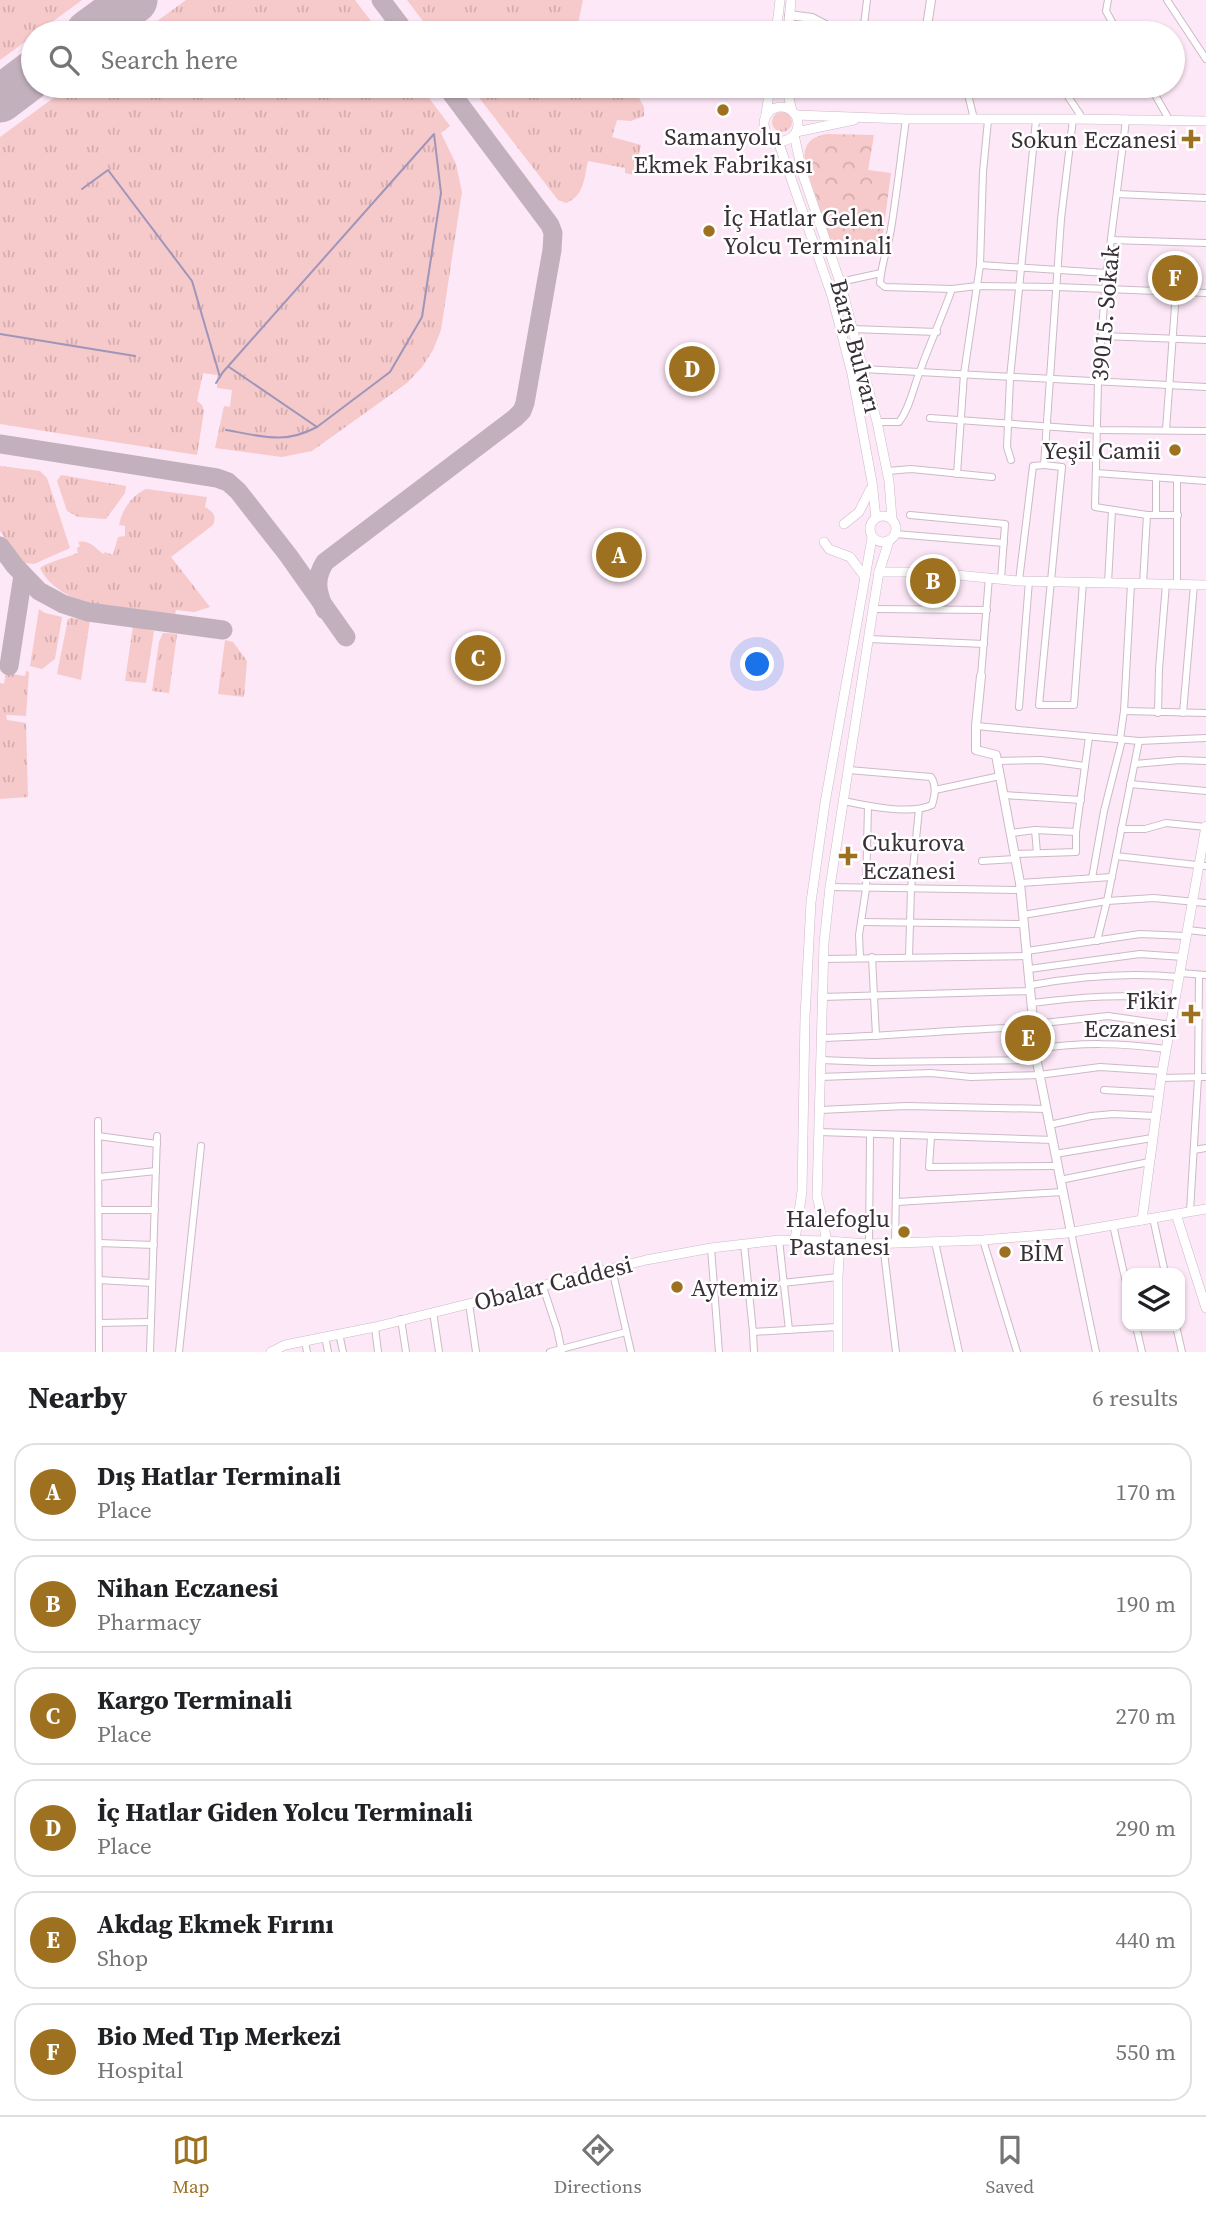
<!DOCTYPE html>
<meta charset="utf-8">
<style>
:root{--surface:#fff;--page:#f6f6f6;--text:#202124;--muted:#757577;--line:#e0e0e0;--accent:#9e7121}
body{margin:0;font-family:"Source Serif 4",serif;background:var(--page);color:var(--text)}
.controls{position:absolute;right:21px;bottom:21px;display:grid;overflow:hidden;border-radius:14px;box-shadow:0 2px 5px #0004}
.controls button{width:63px;height:63px;display:grid;place-items:center;padding:0;border:0;border-bottom:2px solid var(--line);background:var(--surface);color:var(--text);font:35px sans-serif}
.you{position:absolute;left:758px;top:665px;width:24px;height:24px;margin:-18px;border:5px solid #fff;border-radius:50%;background:#1a73e8;box-shadow:0 0 0 10px #1a73e833}
.badge{display:grid;place-items:center;width:46px;height:46px;border-radius:50%;background:var(--accent);color:#fff;font-size:23px;font-weight:700}
.pin{position:absolute;translate:-50% -50%;border:4px solid #fff;box-shadow:0 2px 7px #0006}
.list{margin:0;padding:0;list-style:none}
h2{display:flex;justify-content:space-between;align-items:center;height:91px;margin:0;padding:0 28px;font-size:30px}
h2 small{font-size:23px;font-weight:400;color:var(--muted)}
.list li{display:grid;grid-template-columns:46px 1fr auto;gap:21px;align-items:center;box-sizing:border-box;height:98px;margin:0 14px 14px;padding:0 14px;border:2px solid var(--line);border-radius:21px}
.list b{display:block;font-size:26px;white-space:nowrap}
.list p{margin:0;font-size:23px;white-space:nowrap;color:var(--muted)}
.list em{font-size:23px;font-style:normal;color:var(--muted)}
.icon{flex:none;width:38px;height:38px;fill:none;stroke:currentColor;stroke-width:2;stroke-linecap:round;stroke-linejoin:round}
.map{position:relative;flex:none;width:1206px;height:1352px;overflow:hidden}
.search{position:absolute;background:var(--surface);box-shadow:0 2px 5px #0004;left:21px;right:21px;top:21px;height:77px;display:flex;align-items:center;gap:18px;box-sizing:border-box;padding:0 24px;border-radius:38px;color:var(--muted);font-size:26px}
.sheet{height:763px;background:var(--surface)}
nav{display:flex;justify-content:space-around;align-items:center;box-sizing:border-box;height:98px;border-top:2px solid var(--line);background:var(--surface);font-size:19px;color:var(--muted)}
nav a{display:grid;justify-items:center;gap:4px}
nav .on{color:var(--accent)}
.map>svg:first-child{display:block}
</style>
<div class="map">
<svg width="1206" height="1352" viewBox="0 0 1206 1352">
<defs>
<pattern id="grass-tufts" width="24" height="20" patternUnits="userSpaceOnUse" patternTransform="scale(1.75)"><rect width="24" height="20" fill="#f6c9ca"/><path d="M3 7l-1-3M5 7V3M7 7l1-3M15 17l-1-3M17 17v-4M19 17l1-3" fill="none" stroke="#d4adae"/></pattern>
<pattern id="park-crowns" width="20" height="18" patternUnits="userSpaceOnUse" patternTransform="scale(1.75)"><rect width="20" height="18" fill="#f6c9ca"/><path d="M2 6a3 3 0 1 1 6 0M12 15a3 3 0 1 1 6 0" fill="none" stroke="#d4adae"/></pattern>
</defs>
<rect width="100%" height="100%" fill="#fde8f7"/>
<!-- grass -->
<g fill="url(#grass-tufts)">
<polygon points="0,0 82,0 37,33 33,33 33,36 0,60"/>
<polygon points="186,0 355,0 380,33 141,33"/>
<polygon points="407,0 583,0 576,33 432,33"/>
<polygon points="70,86 420,86 450,126 441,133 456,164 462,192 441,330 433,350 422,367 407,383 312,451 282,457 215,448 224,406 230,407 232,390 217,388 217,375 203,373 197,401 202,405 204,411 197,455 0,424 0,137"/>
<path d="M 470,86 L 612,86 L 639,98 L 644,107 L 644,116 L 631,121 L 617,120 L 612,137 L 641,145 L 634,175 L 625,173 L 625,168 L 588,161 C 584,179 584,196 566,203 L 558,200 Z"/>
<circle cx="782" cy="122" r="10"/>
<polygon points="0,466 40,471 47,478 70,548 34,564 24,563 0,531"/>
<polygon points="61,475 126,486 125,493 106,519 78,517 67,511 57,481"/>
<path d="M 146,489 L 207,497 L 205,507 C 213,512 217,515 213,525 L 171,557 L 210,607 L 194,612 L 176,610 L 174,619 C 134,612 59,609 40,568 C 48,562 68,557 78,553 L 77,548 L 80,546 L 78,542 C 88,539 96,548 103,554 L 105,552 L 113,555 L 118,537 L 125,536 L 125,526 L 119,525 C 122,510 132,495 146,489 Z"/>
<polygon points="39,609 45,613 62,617 55,659 42,669 30,666"/>
<polygon points="71,618 90,620 81,680 57,674 68,619"/>
<polygon points="133,626 154,631 146,683 125,681"/>
<polygon points="163,633 177,634 169,693 152,691 159,642"/>
<polygon points="225,640 233,642 247,661 244,697 218,694"/>
<polygon points="26,671 29,672 26,716 6,715 7,720 26,723 28,797 0,799 0,683 4,684 6,673 25,676"/>
</g>
<!-- park -->
<path fill="url(#park-crowns)" d="M 826,134 L 874,135 L 868,170 L 891,173 L 880,256 L 834,251 L 805,164 C 803,146 808,138 826,134 Z"/>
<g fill="none" stroke-linecap="round" stroke-linejoin="round">
<!-- stream -->
<g stroke="#9e95ba" stroke-width="2">
<polyline points="82,189 108,170 192,281 220,377"/>
<polyline points="0,334 135,356"/>
<polyline points="216,383 223,372 434,134 441,193 422,317 390,372 317,427"/>
<path d="M 226,430 C 262,436 283,445 317,427 L 229,367"/>
</g>
<!-- taxiway -->
<g stroke="#c2b1bd" stroke-width="19">
<polyline points="381,0 406,33"/>
<polyline points="0,444 217,478 228,482 238,491 288,555 346,637"/>
<polyline points="0,546 15,566 39,591 63,604 88,612 223,630"/>
<path d="M 325,610 C 317,592 314,579 325,562 L 515,418 L 522,411 L 525,403 L 552,250 L 553,233 L 550,225 L 446,86"/>
<polyline points="9,666 23,575"/>
</g>
<!-- runway -->
<g stroke="#c2b1bd" stroke-width="47">
<polyline points="89,33 134,0"/>
<polyline points="0,99 33,74"/>
</g>
<defs>
<g id="minor">
<polyline points="1108,0 1106,11 1118,33"/>
<polyline points="1167,0 1206,59"/>
<polyline points="927,28 954,31 1117,33"/>
<polyline points="863,33 867,0"/>
<polyline points="966,86 974,119"/>
<polyline points="1061,86 1083,119"/>
<polyline points="1150,86 1170,121"/>
<path d="M 906,119 C 901,156 897,192 891,229 C 888,247 881,265 880,283 L 885,287 L 952,289 L 977,286 L 1057,287 L 1206,293"/>
<polyline points="1126,120 1106,278 1098,382 1095,507 1147,515 1178,515"/>
<polyline points="1117,194 1206,198"/>
<polyline points="1111,240 1206,243"/>
<polyline points="980,265 1107,273"/>
<polyline points="840,282 881,273"/>
<polyline points="852,329 937,332"/>
<polyline points="1102,336 1206,340"/>
<polyline points="862,369 1206,387"/>
<polyline points="930,418 1097,430 1206,431"/>
<path d="M 877,422 L 899,422 C 910,408 913,388 920,371 C 930,343 942,317 952,289"/>
<polyline points="1166,430 1176,292"/>
<polyline points="1011,460 1007,447 1010,378 1036,120"/>
<polyline points="1044,465 1062,467 1039,705 1074,705 1083,582"/>
<polyline points="888,471 911,469 992,477"/>
<polyline points="1096,473 1206,481"/>
<polyline points="957,474 964,374 980,265 983,172 988,120"/>
<polyline points="910,515 1005,524 1001,579"/>
<polyline points="1156,515 1156,478"/>
<polyline points="895,534 1004,543"/>
<polyline points="1019,581 1033,466 1044,465 1061,219 1073,119"/>
<polyline points="1108,583 1112,510"/>
<polyline points="1143,584 1147,515"/>
<polyline points="1177,585 1177,479"/>
<polyline points="873,609 987,610"/>
<polyline points="869,639 984,644"/>
<polyline points="981,676 989,577"/>
<polyline points="1019,707 1029,581"/>
<polyline points="1124,711 1206,713"/>
<polyline points="1158,713 1159,669 1166,584"/>
<polyline points="1183,713 1194,585"/>
<polyline points="976,726 1139,741 1206,738"/>
<polyline points="1120,739 1124,711 1131,584"/>
<polyline points="997,761 1041,760 1085,766"/>
<polyline points="1135,764 1180,760 1206,761"/>
<polyline points="1130,784 1206,791"/>
<polyline points="935,790 1000,776"/>
<polyline points="1004,795 1081,800"/>
<path d="M 844,801 C 867,806 910,815 932,805 C 935,796 937,786 931,777 L 849,770"/>
<polyline points="1121,829 1145,829 1166,823 1206,827"/>
<polyline points="1035,830 1037,853"/>
<polyline points="1011,833 1035,830 1076,832"/>
<polyline points="1015,854 1076,852 1076,832 1089,737"/>
<polyline points="1116,856 1206,866"/>
<polyline points="982,861 1015,859"/>
<polyline points="1092,878 1104,811 1122,740"/>
<polyline points="1020,883 1112,877"/>
<polyline points="830,887 1021,890"/>
<polyline points="1023,915 1107,901 1154,898 1206,903"/>
<polyline points="861,922 1024,924"/>
<polyline points="1188,930 1206,932"/>
<polyline points="1097,941 1107,901 1139,741"/>
<polyline points="1027,951 1140,934 1186,936"/>
<polyline points="872,957 876,1036"/>
<polyline points="909,957 911,889 919,809"/>
<polyline points="860,958 859,935 866,889 868,806"/>
<polyline points="823,959 1028,956"/>
<polyline points="1029,969 1140,954 1183,957"/>
<polyline points="1180,973 1206,975"/>
<path d="M 1031,985 C 1080,976 1129,972 1179,977"/>
<polyline points="822,997 1031,991"/>
<path d="M 1032,1003 C 1080,997 1127,993 1175,1000"/>
<polyline points="1034,1024 1108,1016 1171,1025"/>
<path d="M 822,1038 C 893,1036 963,1029 1034,1027"/>
<path d="M 1036,1049 C 1082,1042 1120,1043 1166,1049"/>
<polyline points="821,1060 872,1062 1036,1060"/>
<polyline points="820,1077 931,1073 971,1077 1039,1075 1100,1067 1162,1071"/>
<polyline points="1161,1078 1206,1077"/>
<polyline points="1104,1090 1159,1093"/>
<polyline points="820,1110 906,1106 1046,1109"/>
<polyline points="98,1121 99,1352"/>
<polyline points="1049,1125 1091,1116 1113,1114 1155,1116"/>
<polyline points="819,1132 1053,1140"/>
<polyline points="98,1136 157,1144"/>
<polyline points="931,1137 929,1167 1058,1166"/>
<polyline points="1194,1150 1206,1148"/>
<polyline points="1055,1154 1152,1138"/>
<polyline points="99,1177 156,1171"/>
<polyline points="1060,1180 1149,1162"/>
<polyline points="897,1202 1063,1192"/>
<polyline points="99,1210 155,1210"/>
<polyline points="1190,1211 1198,1078 1199,976"/>
<polyline points="1153,1218 1165,1273"/>
<polyline points="1113,1225 1127,1287"/>
<polyline points="1071,1232 1096,1352"/>
<polyline points="779,1240 789,1330"/>
<polyline points="983,1240 1017,1352"/>
<polyline points="935,1242 959,1352"/>
<polyline points="99,1243 154,1245"/>
<polyline points="895,1243 897,1136"/>
<polyline points="744,1244 753,1332 837,1327"/>
<polyline points="869,1244 870,1135"/>
<polyline points="883,1244 896,1352"/>
<polyline points="711,1248 719,1352"/>
<polyline points="612,1269 631,1352"/>
<polyline points="99,1280 152,1283"/>
<polyline points="782,1283 838,1277"/>
<polyline points="543,1287 557,1329 562,1352"/>
<polyline points="469,1303 476,1352"/>
<polyline points="433,1312 439,1352"/>
<polyline points="401,1319 406,1352"/>
<polyline points="99,1323 151,1322"/>
<polyline points="1136,1326 1142,1352"/>
<polyline points="1176,1326 1182,1352"/>
<polyline points="375,1327 378,1352"/>
<polyline points="753,1332 754,1352"/>
<polyline points="339,1333 343,1352"/>
<polyline points="325,1336 328,1352"/>
<polyline points="305,1341 307,1352"/>
<polyline points="150,1352 157,1136"/>
<polyline points="179,1352 201,1146"/>
<polyline points="550,1352 626,1332"/>
</g>
<g id="tertiary">
<polyline points="789,15 812,18 841,33"/>
<polyline points="926,33 931,0"/>
<polyline points="981,676 976,726 976,750 996,755 1020,883 1037,1062 1071,1232"/>
</g>
<g id="secondary">
<polyline points="776,33 780,0"/>
<polyline points="788,33 791,0"/>
<polyline points="786,86 792,111"/>
<circle cx="781" cy="124" r="17"/>
<polyline points="766,115 770,86"/>
<polyline points="796,115 906,119 1073,119 1206,121"/>
<polyline points="796,132 854,120"/>
<polyline points="794,135 803,175 840,282 877,422 889,481 892,519"/>
<polyline points="778,141 832,296 852,374 872,482 876,518"/>
<circle cx="883" cy="529" r="13"/>
<polyline points="844,524 859,512 870,490 873,488"/>
<polyline points="824,542 829,549 850,557 865,577"/>
<polyline points="879,572 927,572 1019,581 1206,585"/>
<polyline points="1176,1214 1206,1308"/>
<polyline points="1142,1220 1161,1078 1206,826"/>
<polyline points="795,1240 802,1191 805,1017 811,902 825,803 872,538"/>
<polyline points="827,1241 817,1196 824,943 830,887 873,609 879,572 889,541"/>
<polyline points="271,1352 285,1345 375,1327 646,1260 711,1248 779,1240 827,1241 869,1244 983,1240 1067,1233 1206,1209"/>
<polyline points="838,1352 838,1277 840,1242"/>
</g>
</defs>
<!-- minor casing -->
<use href="#minor" stroke="#cdb9c8" stroke-width="8"/>
<!-- tertiary casing -->
<use href="#tertiary" stroke="#cdb9c8" stroke-width="10"/>
<!-- secondary casing -->
<use href="#secondary" stroke="#cdb9c8" stroke-width="10"/>
<!-- minor -->
<use href="#minor" stroke="#fff" stroke-width="6"/>
<!-- tertiary -->
<use href="#tertiary" stroke="#fff" stroke-width="8"/>
<!-- secondary -->
<use href="#secondary" stroke="#fff" stroke-width="9"/>
</g>
<!-- markers -->
<g fill="#9e7121" stroke="#fff" stroke-width="2.5">
<circle cx="723" cy="110" r="7"/>
<path d="M1187.5 128.5h7v7h7v7h-7v7h-7v-7h-7v-7h7z"/>
<circle cx="709" cy="231" r="7"/>
<circle cx="1175" cy="450" r="7"/>
<path d="M844.5 845.5h7v7h7v7h-7v7h-7v-7h-7v-7h7z"/>
<path d="M1187.5 1003.5h7v7h7v7h-7v7h-7v-7h-7v-7h7z"/>
<circle cx="904" cy="1232" r="7"/>
<circle cx="1005" cy="1252" r="7"/>
<circle cx="677" cy="1287" r="7"/>
</g>
<g text-anchor="middle" dominant-baseline="central" stroke-width="5" stroke-linejoin="round" paint-order="stroke">
<!-- poi labels -->
<g font-size="24" fill="#383036" stroke="#fff" text-anchor="end">
<text x="723" y="136" text-anchor="middle">Samanyolu<tspan x="723" dy="28">Ekmek Fabrikası</tspan></text>
<text x="1177" y="139">Sokun Eczanesi</text>
<text x="723" y="217" text-anchor="start">İç Hatlar Gelen<tspan x="723" dy="28">Yolcu Terminali</tspan></text>
<text x="1161" y="450">Yeşil Camii</text>
<text x="862" y="842" text-anchor="start">Cukurova<tspan x="862" dy="28">Eczanesi</tspan></text>
<text x="1177" y="1000">Fikir<tspan x="1177" dy="28">Eczanesi</tspan></text>
<text x="890" y="1218">Halefoglu<tspan x="890" dy="28">Pastanesi</tspan></text>
<text x="1019" y="1252" text-anchor="start">BİM</text>
<text x="691" y="1287" text-anchor="start">Aytemiz</text>
</g>
<!-- street labels -->
<g font-size="24" fill="#383036" stroke="#fff">
<text transform="translate(1105 313) rotate(-85)">39015. Sokak</text>
<text transform="translate(856 346) rotate(75)">Barış Bulvarı</text>
<text transform="translate(553 1283) rotate(-14)">Obalar Caddesi</text>
</g>
</g>
</svg>
<div class="controls">
<button><svg class="icon" aria-label="layers" viewBox="0 0 24 24"><path d="M12 4l9 5-9 5-9-5zM3 14l9 5 9-5"/></svg></button>
</div>
<div class="you"></div>
<div class="pin badge" style="left:619px;top:555px">A</div>
<div class="pin badge" style="left:933px;top:581px">B</div>
<div class="pin badge" style="left:478px;top:658px">C</div>
<div class="pin badge" style="left:692px;top:369px">D</div>
<div class="pin badge" style="left:1028px;top:1038px">E</div>
<div class="pin badge" style="left:1175px;top:278px">F</div>
<div class="search"><svg class="icon" aria-label="search" viewBox="0 0 24 24"><circle cx="10" cy="10" r="6"/><path d="M15 15l6 6"/></svg>Search here</div>
</div>
<section class="sheet">
<h2>Nearby<small>6 results</small></h2>
<ul class="list">
<li><span class="badge">A</span><div><b>Dış Hatlar Terminali</b><p>Place</p></div><em>170 m</em></li>
<li><span class="badge">B</span><div><b>Nihan Eczanesi</b><p>Pharmacy</p></div><em>190 m</em></li>
<li><span class="badge">C</span><div><b>Kargo Terminali</b><p>Place</p></div><em>270 m</em></li>
<li><span class="badge">D</span><div><b>İç Hatlar Giden Yolcu Terminali</b><p>Place</p></div><em>290 m</em></li>
<li><span class="badge">E</span><div><b>Akdag Ekmek Fırını</b><p>Shop</p></div><em>440 m</em></li>
<li><span class="badge">F</span><div><b>Bio Med Tıp Merkezi</b><p>Hospital</p></div><em>550 m</em></li>
</ul>
</section>
<nav>
<a class="on"><svg class="icon" aria-label="map" viewBox="0 0 24 24"><path d="M3 6l6-2 6 2 6-2v14l-6 2-6-2-6 2zM9 4v14M15 6v14"/></svg>Map</a>
<a><svg class="icon" aria-label="directions" viewBox="0 0 24 24"><path d="M12 3l9 9-9 9-9-9zM9 14v-3h6M13 9l2 2-2 2"/></svg>Directions</a>
<a><svg class="icon" aria-label="saved" viewBox="0 0 24 24"><path d="M7 4h10v16l-5-4-5 4z"/></svg>Saved</a>
</nav>
